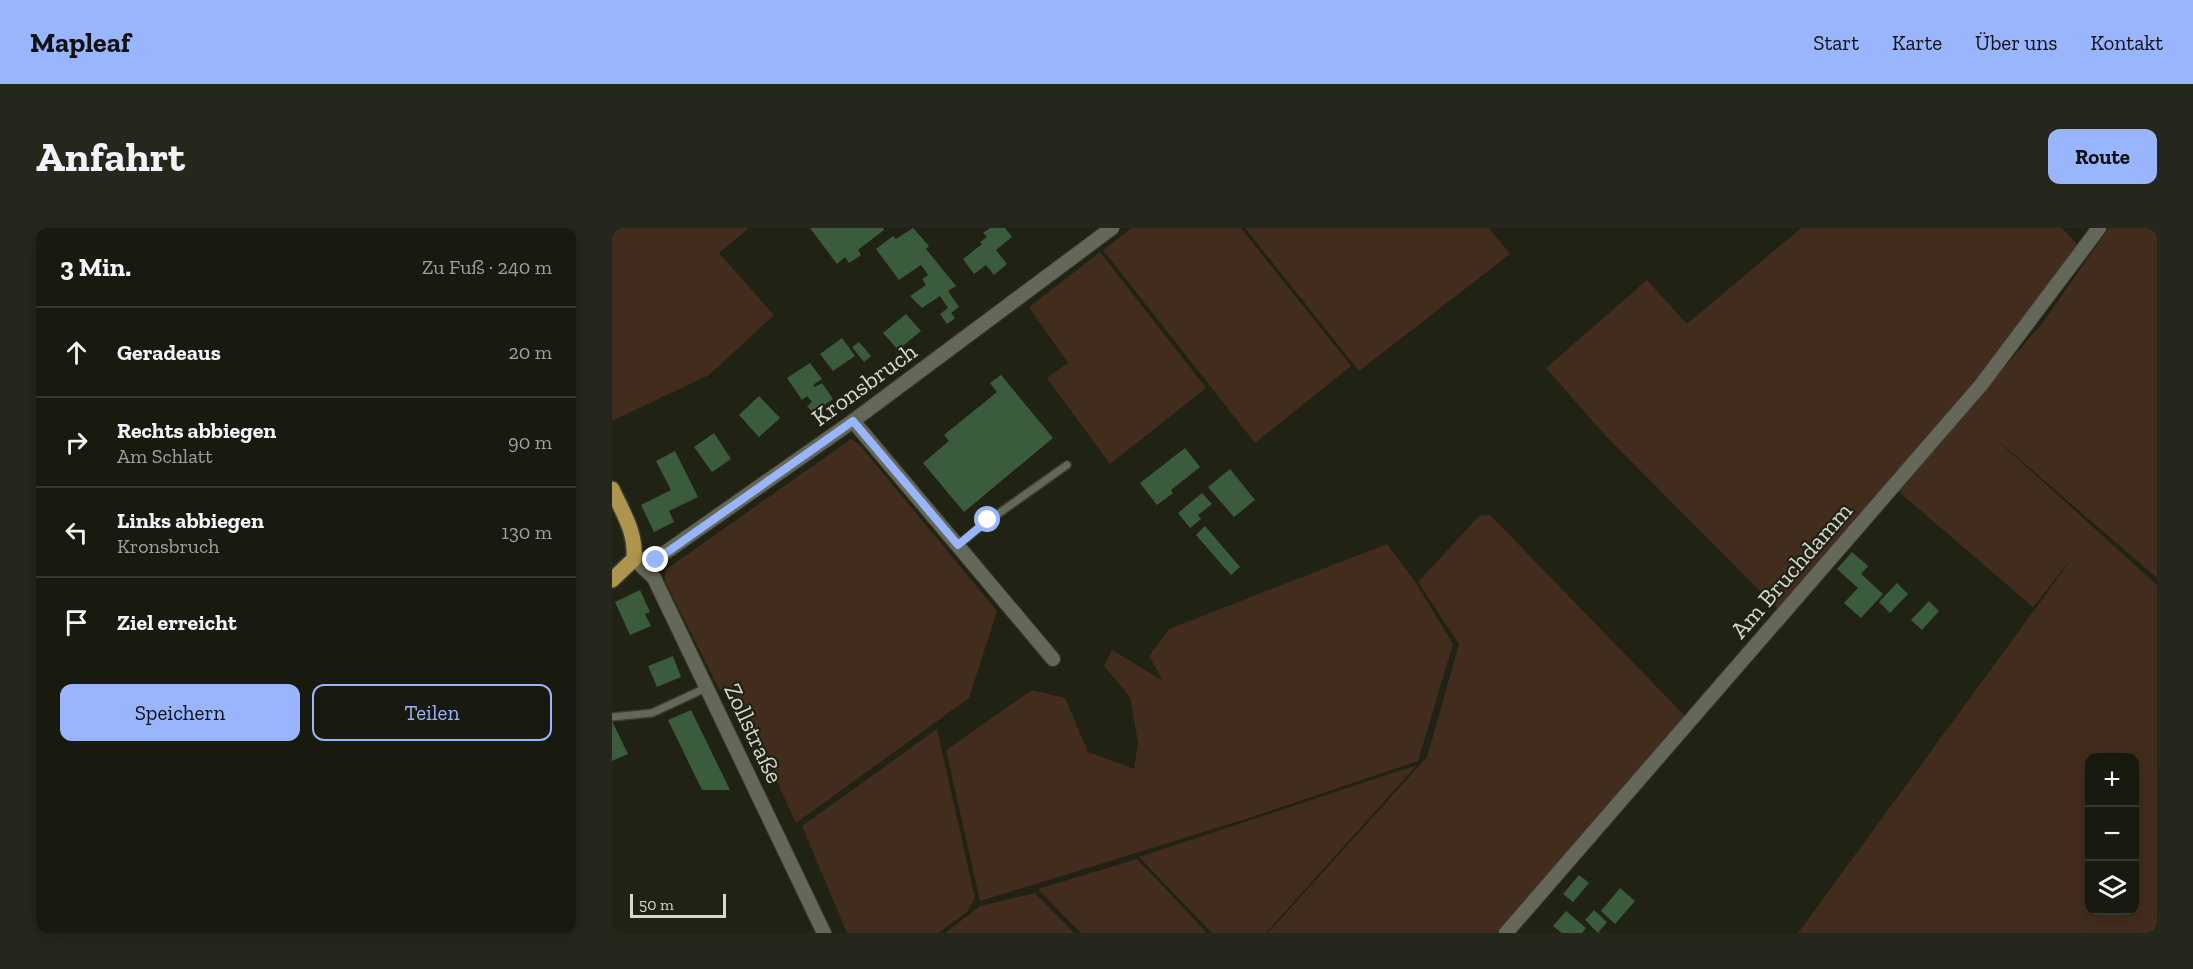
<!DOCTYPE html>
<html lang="de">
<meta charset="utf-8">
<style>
:root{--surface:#181a0f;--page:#25271d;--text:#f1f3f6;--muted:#9fa19e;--line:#36382f;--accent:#99b5fd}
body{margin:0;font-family:"Zilla Slab",serif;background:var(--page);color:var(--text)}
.controls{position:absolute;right:18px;bottom:18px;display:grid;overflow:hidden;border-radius:12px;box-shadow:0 3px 15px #0003}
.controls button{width:54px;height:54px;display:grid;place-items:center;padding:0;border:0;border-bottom:2px solid var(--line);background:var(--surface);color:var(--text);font:30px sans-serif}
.scale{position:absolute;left:18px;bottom:15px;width:96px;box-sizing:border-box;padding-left:6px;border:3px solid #d7d8d0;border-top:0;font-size:16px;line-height:21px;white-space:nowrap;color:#d7d8d0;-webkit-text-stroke:4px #202214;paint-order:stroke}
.stop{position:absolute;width:18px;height:18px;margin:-14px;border:4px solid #99b5fd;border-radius:50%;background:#fff}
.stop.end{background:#99b5fd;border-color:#fff;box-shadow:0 2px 6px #0008}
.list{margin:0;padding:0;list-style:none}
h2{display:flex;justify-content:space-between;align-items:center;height:78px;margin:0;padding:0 24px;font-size:26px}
h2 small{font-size:20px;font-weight:400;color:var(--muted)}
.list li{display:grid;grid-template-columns:39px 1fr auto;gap:18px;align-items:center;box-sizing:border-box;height:90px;padding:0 24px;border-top:2px solid var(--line)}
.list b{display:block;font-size:22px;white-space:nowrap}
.list p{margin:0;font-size:20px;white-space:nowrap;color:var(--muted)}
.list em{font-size:20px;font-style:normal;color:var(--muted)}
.actions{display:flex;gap:12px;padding:18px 24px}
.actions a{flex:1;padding:14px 0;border:2px solid var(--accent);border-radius:12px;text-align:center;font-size:21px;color:var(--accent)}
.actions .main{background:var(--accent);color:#111}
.icon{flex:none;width:33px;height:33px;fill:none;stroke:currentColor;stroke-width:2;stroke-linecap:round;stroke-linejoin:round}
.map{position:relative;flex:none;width:1545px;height:705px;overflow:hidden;border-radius:12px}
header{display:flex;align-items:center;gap:36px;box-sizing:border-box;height:84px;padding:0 30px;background:var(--accent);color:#111}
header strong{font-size:28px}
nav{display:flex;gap:33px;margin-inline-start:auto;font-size:21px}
.intro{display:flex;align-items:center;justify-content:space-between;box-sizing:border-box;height:144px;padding:0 36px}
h1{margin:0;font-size:42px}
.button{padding:15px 27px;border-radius:12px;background:var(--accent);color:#111;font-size:21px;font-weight:700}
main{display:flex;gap:36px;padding:0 36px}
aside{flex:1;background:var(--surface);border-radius:12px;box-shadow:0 3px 15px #0003}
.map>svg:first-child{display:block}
</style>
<header>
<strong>Mapleaf</strong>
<nav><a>Start</a><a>Karte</a><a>Über uns</a><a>Kontakt</a></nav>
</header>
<div class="intro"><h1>Anfahrt</h1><a class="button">Route</a></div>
<main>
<aside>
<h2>3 Min.<small>Zu Fuß · 240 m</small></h2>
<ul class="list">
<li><svg class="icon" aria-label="ahead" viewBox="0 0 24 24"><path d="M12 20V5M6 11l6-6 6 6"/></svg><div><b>Geradeaus</b></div><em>20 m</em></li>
<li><svg class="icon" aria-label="right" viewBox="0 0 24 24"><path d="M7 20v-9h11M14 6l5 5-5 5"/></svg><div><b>Rechts abbiegen</b><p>Am Schlatt</p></div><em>90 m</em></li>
<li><svg class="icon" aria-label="left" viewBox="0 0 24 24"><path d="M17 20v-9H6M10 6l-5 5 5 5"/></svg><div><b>Links abbiegen</b><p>Kronsbruch</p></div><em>130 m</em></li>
<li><svg class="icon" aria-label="arrive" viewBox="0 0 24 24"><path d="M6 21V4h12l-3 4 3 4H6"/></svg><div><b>Ziel erreicht</b></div></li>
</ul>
<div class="actions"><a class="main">Speichern</a><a>Teilen</a></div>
</aside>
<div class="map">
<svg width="1545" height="705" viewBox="0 0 1545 705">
<rect width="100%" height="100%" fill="#202214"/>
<!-- green -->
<g fill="#422c1d" fill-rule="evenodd">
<polygon points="0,0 137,0 107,25 162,87 97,147 0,193"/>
<polygon points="520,0 629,0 739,138 643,215 491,22"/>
<polygon points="633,0 877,0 898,26 747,143"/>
<polygon points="1189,0 1450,0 1464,15 1464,26 1345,179 1166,381 992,206 934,140 1035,52 1075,96"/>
<path d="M 1497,0 L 1545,0 L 1545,350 L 1376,204 L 1545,357 L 1545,705 L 1186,705 L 1464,325 L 1421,379 L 1286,263 L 1432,93 ZM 1478,530 L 1522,530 L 1522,682 L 1478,682 Z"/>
<polygon points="488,24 594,160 498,236 435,150 456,135 417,79"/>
<polygon points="239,211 247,216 385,383 357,470 184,595 126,469 107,461 53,353 53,342"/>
<polygon points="878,287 1072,487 1070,494 885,705 656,705 815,529 847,416 806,354 867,288"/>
<polygon points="775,316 802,352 841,416 806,533 637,590 368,673 334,522 420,462 453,470 476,524 522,541 526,515 518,469 492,438 500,422 551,453 537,428 557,401"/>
<polygon points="325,501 363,670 355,684 326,705 235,705 190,598"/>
<polygon points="805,537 654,705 600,705 527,629"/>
<polygon points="525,631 595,705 469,705 426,661"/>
<polygon points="423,665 462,705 333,705 368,678"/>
</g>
<!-- building -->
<g fill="#3b5b3d">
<polygon points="198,0 271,0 272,2 246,22 249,27 237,35 233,29 225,36"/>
<polygon points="301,0 317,18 314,21 344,58 336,63 347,79 339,85 343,90 335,96 328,86 336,80 328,68 310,80 298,68 314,57 310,51 316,47 309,37 287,52 264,21 281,8 284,11"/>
<polygon points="378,0 393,0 400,9 384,22 395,36 382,47 374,37 362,46 351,31 370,16 368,14 375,9 371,5"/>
<polygon points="294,86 309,103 286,122 271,105"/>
<polygon points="230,110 243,128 221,143 208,126"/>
<polygon points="247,114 259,128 252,134 240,119"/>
<polygon points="198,135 210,151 201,157 203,159 210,155 221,171 201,185 195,178 200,174 195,168 190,172 175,150"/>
<polygon points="389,147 441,210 352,284 311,235 337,213 332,207 385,164 378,155"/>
<polygon points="147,168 168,190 147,209 127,187"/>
<polygon points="102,205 119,231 100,244 82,219"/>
<polygon points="573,220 588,239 559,262 561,265 545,277 528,255"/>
<polygon points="63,223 86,269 57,283 62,294 42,304 29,277 59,262 44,233"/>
<polygon points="618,241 643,272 622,289 596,259"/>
<polygon points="590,265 600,276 586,287 589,291 578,300 566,285"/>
<polygon points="593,298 628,339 619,347 584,307"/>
<polygon points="1240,324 1256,338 1249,346 1271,366 1249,390 1232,375 1246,360 1225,341"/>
<polygon points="1285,355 1296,366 1278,385 1267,374"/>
<polygon points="28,362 38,384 33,386 39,398 18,407 3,374"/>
<polygon points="1317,373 1327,383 1310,402 1299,392"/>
<polygon points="61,428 69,449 45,459 36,438"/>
<polygon points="79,482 118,562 90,562 56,492"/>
<polygon points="0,493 16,526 0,533"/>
<polygon points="967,647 977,655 961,674 951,666"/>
<polygon points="1008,660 1023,673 1003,696 989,683"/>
<polygon points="982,682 995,694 986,705 973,692"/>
<polygon points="954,683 974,700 970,705 950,705 941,698"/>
</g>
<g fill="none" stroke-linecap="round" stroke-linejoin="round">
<defs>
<g id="lane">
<polyline points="346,317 376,293 455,237"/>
<polyline points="0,489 40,485 96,459"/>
</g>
<g id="street">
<polyline points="241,193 441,431"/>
<polyline points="22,331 44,331 241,193 500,0"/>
<polyline points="22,331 42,350 212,705"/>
<polyline points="894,705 1369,157 1487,0"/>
</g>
<path id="primary" d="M 0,261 C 11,285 24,304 22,331 L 0,352"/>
</defs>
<!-- lane casing -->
<use href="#lane" stroke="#3b3c33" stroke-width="10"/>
<!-- street casing -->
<use href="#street" stroke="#3b3c33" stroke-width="16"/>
<!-- primary casing -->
<use href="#primary" stroke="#3b3c33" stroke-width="18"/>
<!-- lane -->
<use href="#lane" stroke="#656858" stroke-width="7"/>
<!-- street -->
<use href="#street" stroke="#656858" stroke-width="14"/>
<!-- primary -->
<use href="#primary" stroke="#af944e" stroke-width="15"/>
</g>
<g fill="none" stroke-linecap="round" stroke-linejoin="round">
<!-- route -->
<polyline stroke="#99b5fd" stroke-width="8" points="44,332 241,193 346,317 376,292"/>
</g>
<g text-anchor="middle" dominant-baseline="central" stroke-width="4.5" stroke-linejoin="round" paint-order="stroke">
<!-- street labels -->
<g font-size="24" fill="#d7d8d0" stroke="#202214">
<text transform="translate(252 156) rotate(-36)">Kronsbruch</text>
<text transform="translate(1179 342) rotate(-49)">Am Bruchdamm</text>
<text transform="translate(142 505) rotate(65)">Zollstraße</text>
</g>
</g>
</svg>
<div class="controls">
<button>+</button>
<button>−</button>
<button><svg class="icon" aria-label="layers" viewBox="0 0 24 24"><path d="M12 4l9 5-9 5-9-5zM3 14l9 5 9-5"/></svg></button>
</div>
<div class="scale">50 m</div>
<div class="stop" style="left:376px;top:292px"></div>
<div class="stop end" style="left:44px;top:332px"></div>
</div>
</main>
